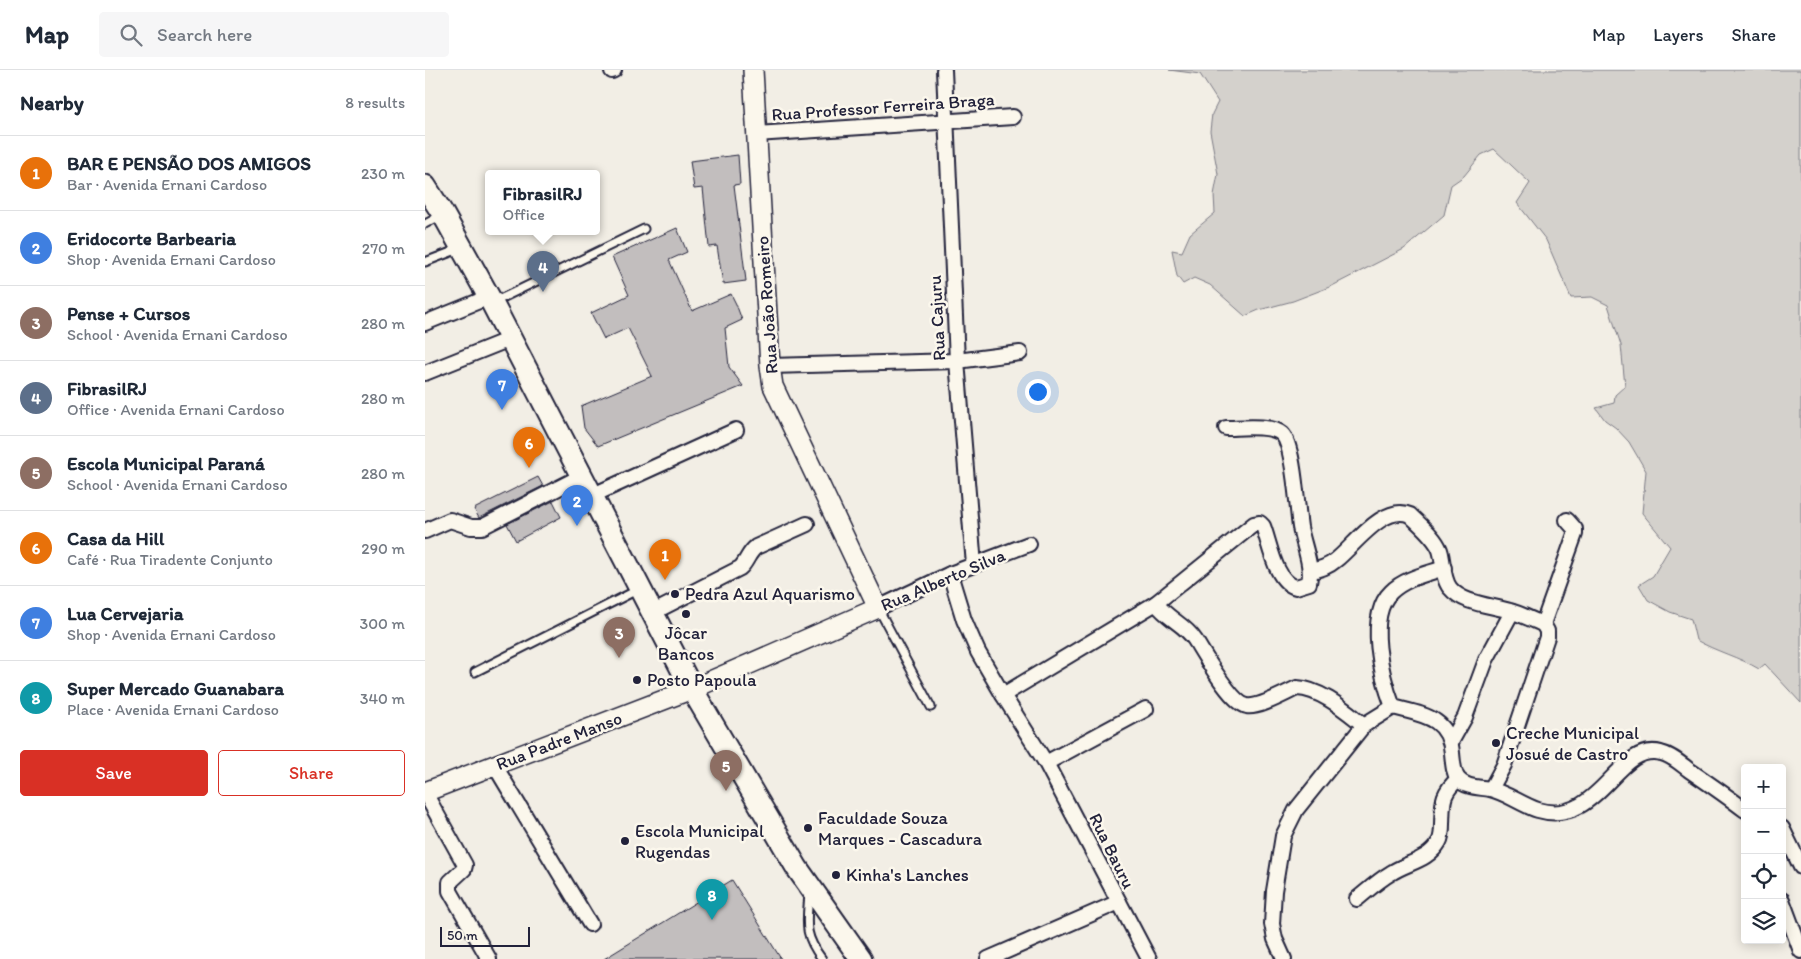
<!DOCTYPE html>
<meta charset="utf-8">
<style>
:root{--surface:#fff;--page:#f6f6f7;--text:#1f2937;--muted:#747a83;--line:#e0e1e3;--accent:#d93025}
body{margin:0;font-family:Itim,sans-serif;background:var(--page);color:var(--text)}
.controls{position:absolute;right:15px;bottom:15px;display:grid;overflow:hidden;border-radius:5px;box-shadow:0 2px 12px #0003}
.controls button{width:45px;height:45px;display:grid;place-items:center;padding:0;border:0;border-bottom:1px solid var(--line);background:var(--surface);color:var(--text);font:25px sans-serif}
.scale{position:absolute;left:15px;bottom:12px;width:90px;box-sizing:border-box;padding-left:5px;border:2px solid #22223b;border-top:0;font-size:14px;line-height:18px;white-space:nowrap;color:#22223b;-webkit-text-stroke:4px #fbf7ec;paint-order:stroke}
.you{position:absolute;left:612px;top:321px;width:18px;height:18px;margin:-12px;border:4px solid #fff;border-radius:50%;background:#1a73e8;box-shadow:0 0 0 8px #1a73e833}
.badge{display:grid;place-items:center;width:32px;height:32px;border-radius:50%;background:var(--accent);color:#fff;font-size:16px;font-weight:700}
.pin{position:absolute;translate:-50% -41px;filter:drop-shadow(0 1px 2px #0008)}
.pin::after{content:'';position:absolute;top:26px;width:18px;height:15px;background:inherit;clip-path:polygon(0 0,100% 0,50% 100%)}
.popup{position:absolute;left:60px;top:100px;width:115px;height:65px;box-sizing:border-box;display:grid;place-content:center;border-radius:5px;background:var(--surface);filter:drop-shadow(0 1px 4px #0005);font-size:16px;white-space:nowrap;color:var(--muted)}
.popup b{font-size:19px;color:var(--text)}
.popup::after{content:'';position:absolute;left:50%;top:100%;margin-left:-10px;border:10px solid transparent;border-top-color:var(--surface)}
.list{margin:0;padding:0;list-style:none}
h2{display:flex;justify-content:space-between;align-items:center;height:65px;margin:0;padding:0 20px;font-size:21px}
h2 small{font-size:16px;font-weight:400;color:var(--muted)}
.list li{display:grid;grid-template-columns:32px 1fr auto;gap:15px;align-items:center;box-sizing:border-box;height:75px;padding:0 20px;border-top:1px solid var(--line)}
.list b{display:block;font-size:19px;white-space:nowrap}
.list p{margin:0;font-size:16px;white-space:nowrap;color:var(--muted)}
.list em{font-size:16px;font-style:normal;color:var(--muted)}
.actions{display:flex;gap:10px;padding:15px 20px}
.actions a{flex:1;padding:11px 0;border:1px solid var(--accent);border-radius:5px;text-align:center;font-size:18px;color:var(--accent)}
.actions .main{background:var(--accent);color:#fff}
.icon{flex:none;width:28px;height:28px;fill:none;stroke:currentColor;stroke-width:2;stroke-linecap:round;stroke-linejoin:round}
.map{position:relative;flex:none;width:1376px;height:889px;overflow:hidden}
header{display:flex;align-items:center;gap:30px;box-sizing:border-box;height:70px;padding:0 25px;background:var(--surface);border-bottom:1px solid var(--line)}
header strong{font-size:24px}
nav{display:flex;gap:28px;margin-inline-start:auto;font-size:18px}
.search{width:350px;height:45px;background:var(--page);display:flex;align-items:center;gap:12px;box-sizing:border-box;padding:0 18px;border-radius:5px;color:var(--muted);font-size:19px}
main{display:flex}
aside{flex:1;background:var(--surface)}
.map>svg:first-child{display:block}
</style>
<header>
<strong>Map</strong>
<div class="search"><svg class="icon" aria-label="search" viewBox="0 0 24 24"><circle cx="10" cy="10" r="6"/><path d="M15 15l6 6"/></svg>Search here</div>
<nav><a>Map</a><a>Layers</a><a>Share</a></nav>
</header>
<main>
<aside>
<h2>Nearby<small>8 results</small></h2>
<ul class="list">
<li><span class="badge" style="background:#e8710a">1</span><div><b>BAR E PENSÃO DOS AMIGOS</b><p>Bar · Avenida Ernani Cardoso</p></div><em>230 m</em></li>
<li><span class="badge" style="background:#3f7fe0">2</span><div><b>Eridocorte Barbearia</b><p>Shop · Avenida Ernani Cardoso</p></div><em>270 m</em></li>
<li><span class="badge" style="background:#8d6e63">3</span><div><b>Pense + Cursos</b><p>School · Avenida Ernani Cardoso</p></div><em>280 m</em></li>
<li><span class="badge" style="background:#5c6f8a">4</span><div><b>FibrasilRJ</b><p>Office · Avenida Ernani Cardoso</p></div><em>280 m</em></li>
<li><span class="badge" style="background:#8d6e63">5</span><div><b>Escola Municipal Paraná</b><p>School · Avenida Ernani Cardoso</p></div><em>280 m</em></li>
<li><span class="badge" style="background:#e8710a">6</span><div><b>Casa da Hill</b><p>Café · Rua Tiradente Conjunto</p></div><em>290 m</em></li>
<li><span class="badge" style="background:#3f7fe0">7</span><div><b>Lua Cervejaria</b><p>Shop · Avenida Ernani Cardoso</p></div><em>300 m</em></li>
<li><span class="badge" style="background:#0f9aa8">8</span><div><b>Super Mercado Guanabara</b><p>Place · Avenida Ernani Cardoso</p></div><em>340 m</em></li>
</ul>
<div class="actions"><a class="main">Save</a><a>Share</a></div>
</aside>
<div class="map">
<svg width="1376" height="889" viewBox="0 0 1376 889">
<rect width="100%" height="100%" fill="#f2eee5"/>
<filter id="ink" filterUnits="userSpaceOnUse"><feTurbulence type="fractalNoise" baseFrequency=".02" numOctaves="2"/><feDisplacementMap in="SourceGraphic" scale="10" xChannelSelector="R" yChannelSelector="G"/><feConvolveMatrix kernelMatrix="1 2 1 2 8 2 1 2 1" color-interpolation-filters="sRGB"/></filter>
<g filter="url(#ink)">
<!-- green -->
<path fill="#d4d1cc" stroke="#7b7a84" d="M 744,0 L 1376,0 L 1376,633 L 1340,594 L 1334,599 C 1314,587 1292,582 1271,570 L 1266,549 L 1245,542 L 1223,530 L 1214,515 L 1228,506 L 1245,477 L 1217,443 L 1221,401 L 1204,372 L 1191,358 L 1180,350 L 1171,338 L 1189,333 L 1190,325 L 1200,316 L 1196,275 L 1183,235 L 1167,227 L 1146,228 L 1121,170 L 1092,133 L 1105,113 L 1069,79 L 1056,85 L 1039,106 L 1026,115 L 1019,145 L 979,179 L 907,216 L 868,231 L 834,240 L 820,246 L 785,215 L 769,208 L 758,214 L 752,206 L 747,180 L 757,182 L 765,164 L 790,143 L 789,125 L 793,104 L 785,61 L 787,44 L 793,32 L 775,4 Z"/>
<!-- building -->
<g fill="#c2bebe" stroke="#22223b">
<polygon points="313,85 315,114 309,115 321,211 298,214 292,176 284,177 278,118 269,119 265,91"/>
<polygon points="252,158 262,182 244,190 267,241 306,224 311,234 317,250 300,258 304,297 318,316 173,376 159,358 156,336 227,306 203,258 179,269 166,243 204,225 187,187"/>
<polygon points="113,407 118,416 54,448 49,439"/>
<polygon points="128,431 136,447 91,471 82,454"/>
<polygon points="307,810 356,889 179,889"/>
</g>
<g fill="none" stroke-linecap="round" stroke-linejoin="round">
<defs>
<g id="lane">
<polyline points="0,154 17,145"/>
<polyline points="0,192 34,179"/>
<polyline points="69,232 219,159"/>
<polyline points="453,538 506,637"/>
<polyline points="50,602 214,519"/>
<path d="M 384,823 C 382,853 378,864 397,889"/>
</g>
<g id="street">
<polyline points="519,0 532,291 549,495"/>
<polyline points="187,1 189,0"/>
<polyline points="331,64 588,47"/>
<polyline points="0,253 64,227"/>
<polyline points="345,296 532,291 595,283"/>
<polyline points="0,303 85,269"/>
<polyline points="166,426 311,360"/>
<polyline points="0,461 25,450 46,457 57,457 157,406"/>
<path d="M 886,501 C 895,499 903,497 911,490 C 929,476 959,433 985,445 C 995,455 1010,467 1015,480 C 1019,492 1017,508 1025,518 C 1038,534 1066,535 1085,541 C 1096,544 1107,550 1118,554"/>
<polyline points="525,504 539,550 553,582 578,625 621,693 724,889"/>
<path d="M 731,533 C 742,549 760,554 770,570 C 779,584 806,633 822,636 C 835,638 860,623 872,618 C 896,619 921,641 939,655"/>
<polyline points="453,538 525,504 604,474"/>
<path d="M 227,543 L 315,498 C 322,492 323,483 331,477 L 382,454"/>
<polyline points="1118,554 1150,464 1150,459 1142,450"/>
<path d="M 578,625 L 731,533 L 829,454 L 835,453 L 838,456 C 845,474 850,512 871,517 L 884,513 C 888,497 878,474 875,457 C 872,438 869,375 857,364 C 846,354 815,358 801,358"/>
<path d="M 968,637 C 957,608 941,546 966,522 C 980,508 1002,504 1019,498"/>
<polyline points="1026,672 1040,647 1061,590 1087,542"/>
<polyline points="621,693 721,639"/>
<polyline points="70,696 165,854"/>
<polyline points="1066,719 1079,695 1122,567 1122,561 1118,554"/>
<polyline points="0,723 40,795 39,799 25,812 25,821 64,889"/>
<polyline points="1357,758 1376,797"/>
<path d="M 932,829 C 943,820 954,810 966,803 C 983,792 1003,791 1014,772 C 1017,767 1017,760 1017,754 C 1018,732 1016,724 1033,709"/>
<polyline points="1357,830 1376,881"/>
<polyline points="563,889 694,832"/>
<path d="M 859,889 L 850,869 L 847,854 L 849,821 L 858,766 L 871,740 L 939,655 L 968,637 C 998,645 1024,647 1027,683 C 1028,692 1028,702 1033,709 C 1041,718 1054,717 1065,719 C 1082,723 1097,735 1113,740 C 1175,758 1192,671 1236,683 C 1246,685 1256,694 1264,700 C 1283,713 1302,726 1320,740"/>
</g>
<polyline id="secondary" points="0,722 267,619 453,538 348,316 345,296 328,0"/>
<polyline id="primary" points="0,116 18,144 64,227 267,619 372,798 436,889"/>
</defs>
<!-- lane casing -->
<use href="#lane" stroke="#22223b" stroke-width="11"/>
<!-- street casing -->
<use href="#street" stroke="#22223b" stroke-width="18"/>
<!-- secondary casing -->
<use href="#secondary" stroke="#22223b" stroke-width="22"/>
<!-- primary casing -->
<use href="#primary" stroke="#22223b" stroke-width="25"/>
<!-- lane -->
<use href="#lane" stroke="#fbf7ec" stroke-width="7"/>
<!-- street -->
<use href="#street" stroke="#fbf7ec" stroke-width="14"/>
<!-- secondary -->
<use href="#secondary" stroke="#fbf7ec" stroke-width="19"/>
<!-- primary -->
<use href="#primary" stroke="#fbf7ec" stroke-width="21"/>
</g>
</g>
<!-- markers -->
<g fill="#22223b" stroke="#fbf7ec" stroke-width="2">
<circle cx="250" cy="524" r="5"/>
<circle cx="261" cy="544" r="5"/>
<circle cx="212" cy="610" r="5"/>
<circle cx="1071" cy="673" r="5"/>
<circle cx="383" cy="758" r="5"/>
<circle cx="200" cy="771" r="5"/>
<circle cx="411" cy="805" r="5"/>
</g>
<g text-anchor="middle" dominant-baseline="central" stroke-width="5" stroke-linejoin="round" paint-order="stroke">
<!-- street labels -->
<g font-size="18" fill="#22223b" stroke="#fbf7ec">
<text transform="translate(458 37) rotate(-4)">Rua Professor Ferreira Braga</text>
<text transform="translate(342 235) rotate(-94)">Rua João Romeiro</text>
<text transform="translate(512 248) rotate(-93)">Rua Cajuru</text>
<text transform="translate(518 510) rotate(-23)">Rua Alberto Silva</text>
<text transform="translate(134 671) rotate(-21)">Rua Padre Manso</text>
<text transform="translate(687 781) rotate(64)">Rua Bauru</text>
</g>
<!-- poi labels -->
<g font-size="18" fill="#22223b" stroke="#fbf7ec" text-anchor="start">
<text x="260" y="524">Pedra Azul Aquarismo</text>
<text x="261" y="563" text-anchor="middle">Jôcar<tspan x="261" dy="21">Bancos</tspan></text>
<text x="222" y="610">Posto Papoula</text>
<text x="1081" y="663">Creche Municipal<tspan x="1081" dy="21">Josué de Castro</tspan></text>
<text x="393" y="748">Faculdade Souza<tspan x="393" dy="21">Marques - Cascadura</tspan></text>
<text x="210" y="761">Escola Municipal<tspan x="210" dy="21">Rugendas</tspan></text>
<text x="421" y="805">Kinha's Lanches</text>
</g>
</g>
</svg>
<div class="controls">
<button>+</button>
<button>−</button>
<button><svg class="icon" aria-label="locate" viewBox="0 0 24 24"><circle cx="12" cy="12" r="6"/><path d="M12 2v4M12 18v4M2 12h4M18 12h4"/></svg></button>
<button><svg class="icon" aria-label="layers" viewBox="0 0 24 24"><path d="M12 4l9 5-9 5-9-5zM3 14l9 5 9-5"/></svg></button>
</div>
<div class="scale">50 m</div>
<div class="you"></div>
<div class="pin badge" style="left:240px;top:510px;background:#e8710a">1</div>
<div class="pin badge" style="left:152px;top:456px;background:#3f7fe0">2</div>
<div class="pin badge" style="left:194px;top:588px;background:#8d6e63">3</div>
<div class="pin badge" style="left:118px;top:222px;background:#5c6f8a">4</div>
<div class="popup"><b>FibrasilRJ</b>Office</div>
<div class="pin badge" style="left:301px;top:721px;background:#8d6e63">5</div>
<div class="pin badge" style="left:104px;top:398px;background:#e8710a">6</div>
<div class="pin badge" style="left:77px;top:340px;background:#3f7fe0">7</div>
<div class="pin badge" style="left:287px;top:850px;background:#0f9aa8">8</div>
</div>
</main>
